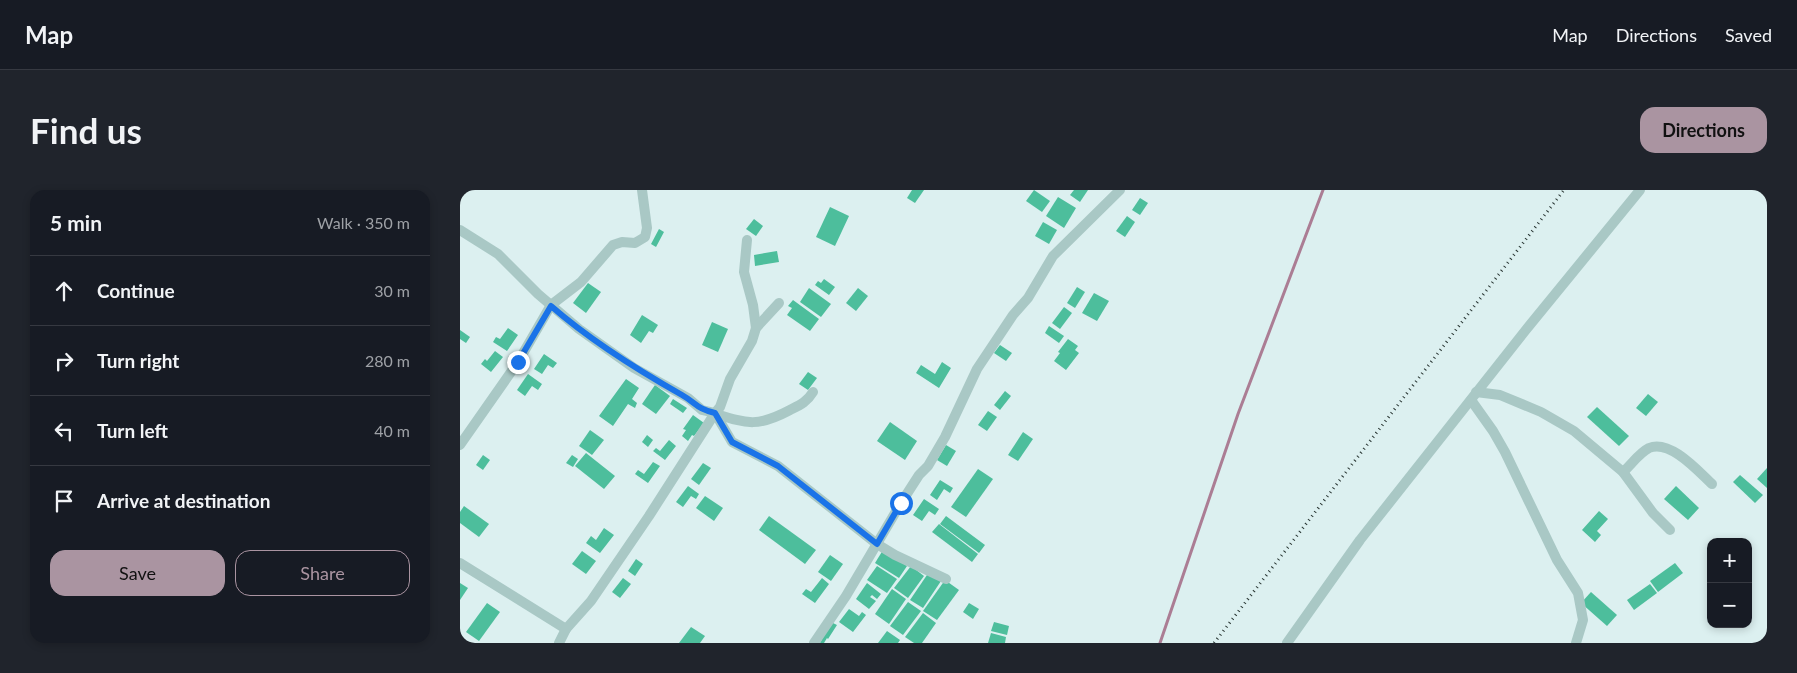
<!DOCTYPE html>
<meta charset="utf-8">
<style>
:root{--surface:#171b24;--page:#20242c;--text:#f1f3f6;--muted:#9ea1a6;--line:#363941;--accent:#aa94a1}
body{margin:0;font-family:Lato,sans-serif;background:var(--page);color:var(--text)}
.controls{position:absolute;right:15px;bottom:15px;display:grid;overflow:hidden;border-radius:10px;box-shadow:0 2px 8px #0003}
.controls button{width:45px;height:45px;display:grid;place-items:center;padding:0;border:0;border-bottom:1px solid var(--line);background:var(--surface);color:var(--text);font:25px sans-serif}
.stop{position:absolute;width:15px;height:15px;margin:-11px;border:4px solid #1a73e8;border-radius:50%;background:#fff}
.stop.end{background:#1a73e8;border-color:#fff;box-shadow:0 1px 5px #0008}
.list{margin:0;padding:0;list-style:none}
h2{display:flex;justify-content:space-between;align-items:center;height:65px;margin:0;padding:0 20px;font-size:21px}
h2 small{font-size:16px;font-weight:400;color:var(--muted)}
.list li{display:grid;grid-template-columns:32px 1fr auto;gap:15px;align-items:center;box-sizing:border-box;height:70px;padding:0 20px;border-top:1px solid var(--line)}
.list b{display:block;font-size:19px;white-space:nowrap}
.list em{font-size:16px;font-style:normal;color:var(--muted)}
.actions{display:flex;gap:10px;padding:15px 20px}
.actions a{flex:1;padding:11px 0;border:1px solid var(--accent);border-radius:15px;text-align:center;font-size:18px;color:var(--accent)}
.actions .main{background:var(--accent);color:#111}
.icon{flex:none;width:28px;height:28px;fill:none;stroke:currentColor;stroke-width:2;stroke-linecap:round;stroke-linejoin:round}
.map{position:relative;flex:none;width:1307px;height:453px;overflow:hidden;border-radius:15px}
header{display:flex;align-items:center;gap:30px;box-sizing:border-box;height:70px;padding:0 25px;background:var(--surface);border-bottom:1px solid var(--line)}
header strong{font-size:24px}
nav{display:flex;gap:28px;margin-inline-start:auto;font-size:18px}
.intro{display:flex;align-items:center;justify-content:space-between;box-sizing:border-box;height:120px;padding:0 30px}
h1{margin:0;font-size:35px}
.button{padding:12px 22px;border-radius:15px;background:var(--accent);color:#111;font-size:18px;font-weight:700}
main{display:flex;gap:30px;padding:0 30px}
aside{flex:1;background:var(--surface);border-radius:15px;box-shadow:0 2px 8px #0003}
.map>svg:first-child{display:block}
</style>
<header>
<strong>Map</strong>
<nav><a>Map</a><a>Directions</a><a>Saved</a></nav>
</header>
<div class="intro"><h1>Find us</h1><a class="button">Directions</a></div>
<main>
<aside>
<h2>5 min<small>Walk · 350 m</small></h2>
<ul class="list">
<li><svg class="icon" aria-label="ahead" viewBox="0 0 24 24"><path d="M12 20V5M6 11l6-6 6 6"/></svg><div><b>Continue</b></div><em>30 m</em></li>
<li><svg class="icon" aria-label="right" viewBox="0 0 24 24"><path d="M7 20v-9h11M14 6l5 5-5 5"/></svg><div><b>Turn right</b></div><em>280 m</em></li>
<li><svg class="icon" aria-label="left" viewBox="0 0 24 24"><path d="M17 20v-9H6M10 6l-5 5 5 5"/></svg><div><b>Turn left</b></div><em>40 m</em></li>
<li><svg class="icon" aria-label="arrive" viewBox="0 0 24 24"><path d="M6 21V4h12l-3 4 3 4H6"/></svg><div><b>Arrive at destination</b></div></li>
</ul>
<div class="actions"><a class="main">Save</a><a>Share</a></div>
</aside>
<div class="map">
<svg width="1307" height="453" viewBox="0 0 1307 453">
<rect width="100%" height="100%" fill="#dcf0f0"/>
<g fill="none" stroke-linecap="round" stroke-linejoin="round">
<!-- stream -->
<polyline stroke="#ab7d94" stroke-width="3" points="700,453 778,224 863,0"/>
</g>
<!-- building -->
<g fill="#4dbe9c">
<polygon points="452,0 464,0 455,13 447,8"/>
<polygon points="574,0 590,11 582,22 566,11"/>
<polygon points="614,0 628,0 620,12 610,5"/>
<polygon points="598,7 616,18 604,38 586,26"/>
<polygon points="680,8 688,13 680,25 672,20"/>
<polygon points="370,17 389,26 375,56 356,47"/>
<polygon points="667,26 675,32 665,47 656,41"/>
<polygon points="294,29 303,36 296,46 286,39"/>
<polygon points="583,32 597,40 589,54 575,46"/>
<polygon points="199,39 204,42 196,57 191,54"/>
<polygon points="317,61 319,72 295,76 294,65"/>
<polygon points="364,89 375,97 369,105 355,95 358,91 361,93"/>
<polygon points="128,93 141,102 126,123 113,113"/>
<polygon points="617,97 625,102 615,118 607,113"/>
<polygon points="349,98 371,114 361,127 340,112"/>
<polygon points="398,98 408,106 396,121 386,113"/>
<polygon points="634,103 649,111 637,131 622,123"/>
<polygon points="333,110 359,129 350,141 327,125 332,118 328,116"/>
<polygon points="604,117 612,123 600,139 592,133"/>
<polygon points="182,125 198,135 193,143 189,141 181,153 170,145"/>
<polygon points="252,132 268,139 258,162 242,155"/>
<polygon points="589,136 604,146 599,153 585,143"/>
<polygon points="48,138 58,145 47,161 33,152 36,147 40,149"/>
<polygon points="0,140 10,147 6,153 0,149"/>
<polygon points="608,149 618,156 615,160 619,163 606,180 594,171 600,163 598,162"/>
<polygon points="540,155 552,163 546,171 534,163"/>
<polygon points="35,161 43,167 31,182 21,174 25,169 27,171"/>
<polygon points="84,164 97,173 93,178 88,175 82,184 74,179"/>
<polygon points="482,172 491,178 479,198 456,183 461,175 475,184"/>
<polygon points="348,182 357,188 348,200 339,194"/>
<polygon points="68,184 82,194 78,200 72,196 65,206 57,200"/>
<polygon points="166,189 179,198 172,209 177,213 175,218 168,214 153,236 139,226"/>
<polygon points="195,195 210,206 196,224 182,214"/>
<polygon points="545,201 551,206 540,220 534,215"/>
<polygon points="1188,204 1198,212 1186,226 1176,218"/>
<polygon points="213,209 227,218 223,223 210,214"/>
<polygon points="1137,217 1169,246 1159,256 1127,227"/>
<polygon points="528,221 537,227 527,241 518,235"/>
<polygon points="233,225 244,233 234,246 232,245 228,251 222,246 226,240 223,239"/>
<polygon points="430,232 457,251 445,270 417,251"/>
<polygon points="130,240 144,250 132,265 119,256"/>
<polygon points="563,242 573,249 558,271 548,265"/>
<polygon points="187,245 193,250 188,257 182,252"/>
<polygon points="209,250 216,256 205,270 193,261 196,258 200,261"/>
<polygon points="486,255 496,261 487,276 477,270"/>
<polygon points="126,263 155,286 144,299 115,276"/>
<polygon points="23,265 30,270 23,280 16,275"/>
<polygon points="112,265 118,269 113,277 106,273"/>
<polygon points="193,272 200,276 188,293 175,284 178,280 184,284"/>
<polygon points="243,273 251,278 239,295 231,289"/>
<polygon points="1307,278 1307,298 1297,289"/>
<polygon points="518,279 533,289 506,327 491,317"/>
<polygon points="1280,285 1303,305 1295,313 1273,292"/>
<polygon points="480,290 493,298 490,303 484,299 477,310 470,305"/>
<polygon points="228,296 239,304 236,309 231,306 223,317 216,312"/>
<polygon points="1216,296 1239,318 1228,330 1204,309"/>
<polygon points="245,306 263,318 254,331 236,318"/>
<polygon points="464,309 479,319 475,325 469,321 462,331 453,325"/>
<polygon points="4,316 29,334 19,347 0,333 0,322"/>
<polygon points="1139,321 1148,329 1137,341 1141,345 1135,352 1122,340"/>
<polygon points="309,326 356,360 345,374 299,340"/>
<polygon points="486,326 525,355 519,363 480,334"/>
<polygon points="479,334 518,364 512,372 472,342"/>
<polygon points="144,338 154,345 140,363 126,353 131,346 136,350"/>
<polygon points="423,360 447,376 439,388 415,373"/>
<polygon points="122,361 136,371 126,384 112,374"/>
<polygon points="370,365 383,374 371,391 358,382"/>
<polygon points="176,369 183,374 175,386 168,381"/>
<polygon points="1215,373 1223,383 1198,402 1190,391"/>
<polygon points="417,376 437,389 427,403 407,390"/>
<polygon points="451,376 464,386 448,408 434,398"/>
<polygon points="469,382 481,391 463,418 450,410"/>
<polygon points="163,388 171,394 160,408 152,402"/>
<polygon points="362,388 369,394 355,413 342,404 346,399 351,402"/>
<polygon points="485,390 499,400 477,430 463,421"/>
<polygon points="0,393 8,398 0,410"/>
<polygon points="407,393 421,404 417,409 412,405 410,407 416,411 409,419 396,409"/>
<polygon points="1190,394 1197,403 1174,420 1167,410"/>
<polygon points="432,399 446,409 429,434 415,424"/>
<polygon points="1131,402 1157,425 1147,436 1121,413"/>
<polygon points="448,412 461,421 443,445 430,436"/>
<polygon points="27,413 40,422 19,451 6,442"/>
<polygon points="509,413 519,419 513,429 503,422"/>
<polygon points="389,419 399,426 402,422 406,425 393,442 379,432"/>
<polygon points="463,423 476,433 462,453 454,453 445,447"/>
<polygon points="371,432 377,435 368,449 367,448 364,453 360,453"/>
<polygon points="534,432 549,436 547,445 531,441"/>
<polygon points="231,437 245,446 240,453 219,453"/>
<polygon points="427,441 440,450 438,453 418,453"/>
<polygon points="531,443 546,447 545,453 528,453"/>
</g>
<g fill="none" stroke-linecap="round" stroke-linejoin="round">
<!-- street -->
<g stroke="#a9c8c5" stroke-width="10">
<polyline points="0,40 38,64 78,104 119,139 174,178 228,208 242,220 255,223 272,252 318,276 417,354 435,365 486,389"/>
<polyline points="287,50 284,82 293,115 296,138"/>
<polyline points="1016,202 1040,205 1081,222 1114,241 1163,282 1193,323 1210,340"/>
<polyline points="1011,210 1033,241 1045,262 1097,370 1118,403 1123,430 1116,453"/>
<path d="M 256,224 C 288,234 298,237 330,220 C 340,215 347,212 353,202"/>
<polyline points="0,255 58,172 91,115 121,92 153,55 162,52 175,53 185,47 187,38 182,0"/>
<path d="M 1163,282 C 1171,275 1179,263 1189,258 C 1210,249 1238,281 1252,294"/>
<polyline points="0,373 106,439"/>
<polyline points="99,453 106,439 131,411 189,326 255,223 260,217 270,189 292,151 296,138 319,113"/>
<polyline points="354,453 386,406 441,313 459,285 468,276 485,247 517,179 553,125 568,108 593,66 660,0"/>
<polyline points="827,453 900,350 1065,141 1180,0"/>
</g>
<!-- rail -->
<polyline stroke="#283532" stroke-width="3" stroke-dasharray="1 4" stroke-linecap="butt" points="754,453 1104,0"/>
</g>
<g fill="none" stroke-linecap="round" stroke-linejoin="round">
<!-- route -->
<path stroke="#1a73e8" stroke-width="6" d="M 58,172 L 91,116 C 131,151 176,179 222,205 C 236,213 237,219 255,223 L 272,252 L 318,276 L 417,354 L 441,313"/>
</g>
</svg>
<div class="controls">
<button>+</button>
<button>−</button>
</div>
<div class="stop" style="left:441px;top:313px"></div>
<div class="stop end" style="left:58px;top:172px"></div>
</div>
</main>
